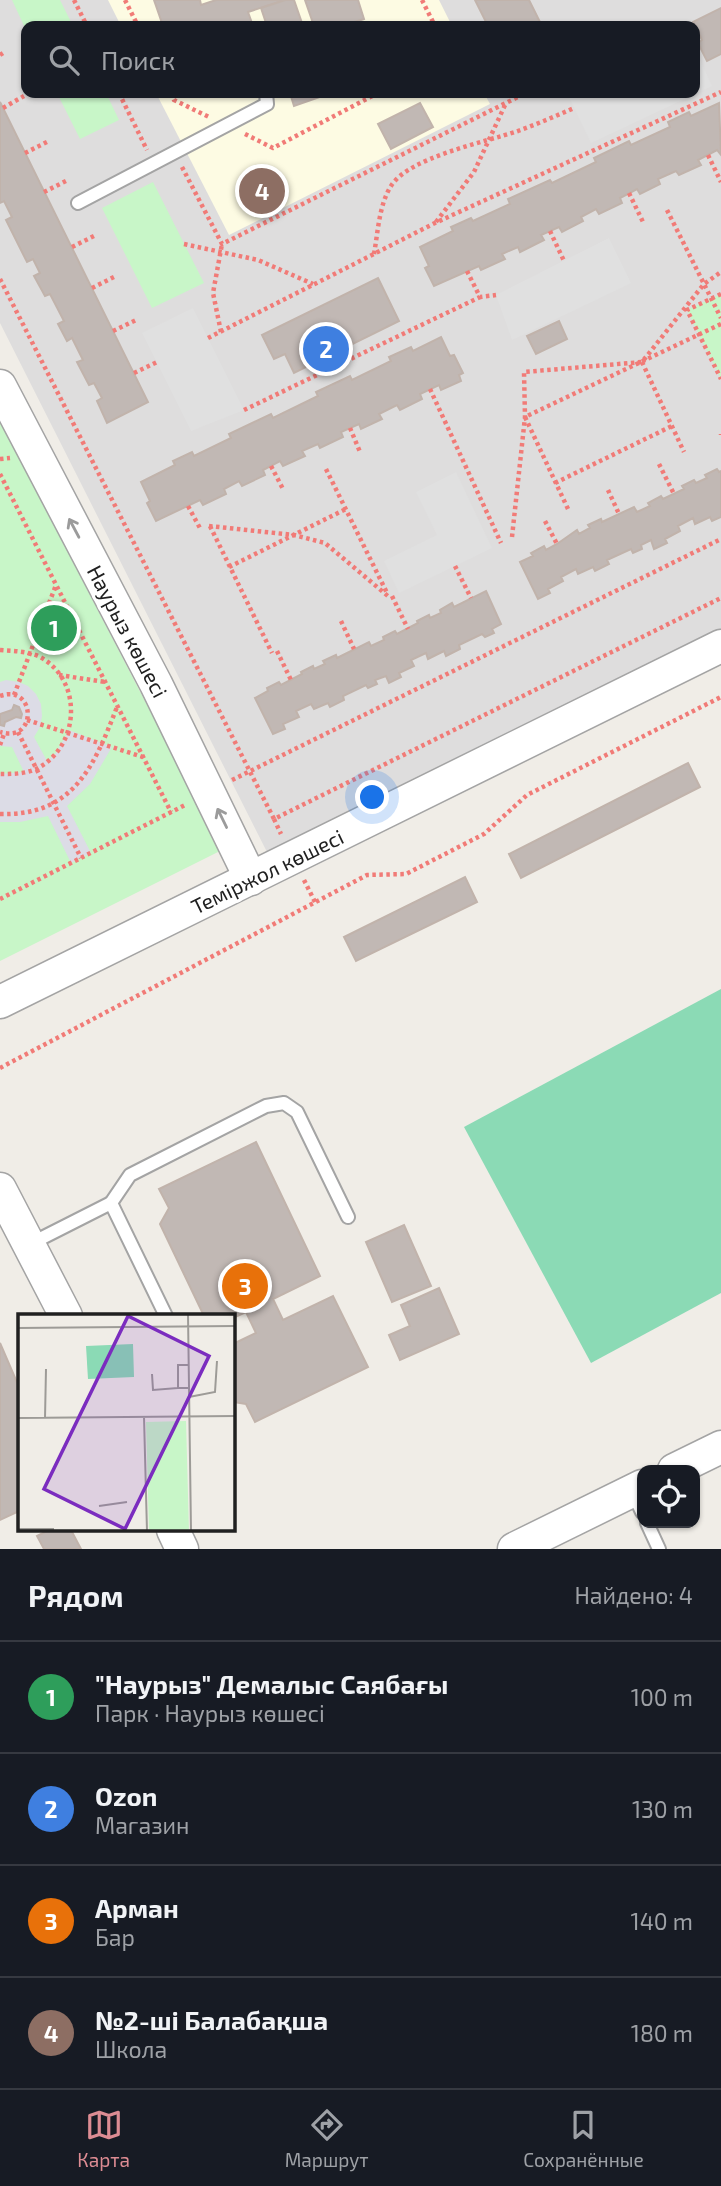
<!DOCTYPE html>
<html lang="ru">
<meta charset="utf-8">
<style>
:root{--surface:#171b24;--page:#20242c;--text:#f1f3f6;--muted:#9ea1a6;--line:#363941;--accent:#dd8c93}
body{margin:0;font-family:"Exo 2",sans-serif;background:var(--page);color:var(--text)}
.controls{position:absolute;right:21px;bottom:21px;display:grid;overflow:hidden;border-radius:14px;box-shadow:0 2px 5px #0004}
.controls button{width:63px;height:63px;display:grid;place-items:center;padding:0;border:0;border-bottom:2px solid var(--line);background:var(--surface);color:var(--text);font:35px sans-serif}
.you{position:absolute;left:373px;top:798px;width:24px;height:24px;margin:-18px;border:5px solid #fff;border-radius:50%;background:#1a73e8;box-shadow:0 0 0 10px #1a73e833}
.badge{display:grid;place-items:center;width:46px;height:46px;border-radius:50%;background:var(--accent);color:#fff;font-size:23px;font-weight:700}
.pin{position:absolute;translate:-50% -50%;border:4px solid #fff;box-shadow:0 2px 7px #0006}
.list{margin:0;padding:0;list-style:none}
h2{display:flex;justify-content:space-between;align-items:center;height:91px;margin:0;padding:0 28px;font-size:30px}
h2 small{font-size:23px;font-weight:400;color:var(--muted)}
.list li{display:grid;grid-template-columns:46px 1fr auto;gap:21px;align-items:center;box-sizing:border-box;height:112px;padding:0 28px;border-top:2px solid var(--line)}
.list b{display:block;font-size:26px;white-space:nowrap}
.list p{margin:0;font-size:23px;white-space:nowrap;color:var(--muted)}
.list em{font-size:23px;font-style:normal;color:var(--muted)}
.icon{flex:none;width:38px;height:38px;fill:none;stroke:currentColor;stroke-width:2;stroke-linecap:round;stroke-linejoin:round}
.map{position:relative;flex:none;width:721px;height:1549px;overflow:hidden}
.search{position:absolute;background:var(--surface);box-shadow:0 2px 5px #0004;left:21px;right:21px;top:21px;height:77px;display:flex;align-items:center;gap:18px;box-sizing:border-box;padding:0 24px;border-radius:14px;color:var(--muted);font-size:26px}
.sheet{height:539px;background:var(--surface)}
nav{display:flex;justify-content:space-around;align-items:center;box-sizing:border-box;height:98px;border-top:2px solid var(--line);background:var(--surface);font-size:19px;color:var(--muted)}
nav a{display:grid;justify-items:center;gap:4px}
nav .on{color:var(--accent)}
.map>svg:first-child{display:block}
</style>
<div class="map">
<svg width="721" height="1549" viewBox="0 0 721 1549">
<rect width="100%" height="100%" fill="#f0ede7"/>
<!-- residential -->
<path fill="#dedddd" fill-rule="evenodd" d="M 0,0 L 721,0 L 721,632 L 269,856 L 0,323 ZM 26,26 L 695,26 L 695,93 L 26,93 Z"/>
<!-- education -->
<g fill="#fdfbe3">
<polygon points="108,0 439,0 452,26 121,26"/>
<polygon points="156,93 484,93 490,104 229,235"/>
</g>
<!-- park -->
<g fill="#c8f6c8">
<polygon points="12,0 60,0 73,26 26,26 26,30"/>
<polygon points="57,93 106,93 119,120 80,139"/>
<polygon points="153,182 204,283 152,308 102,208"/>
<polygon points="721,294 721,379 687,310"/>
<polygon points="0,421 222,850 0,961"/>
</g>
<!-- pitch -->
<polygon fill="#8bdab5" points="721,989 721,1293 591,1363 464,1127"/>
<!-- parking -->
<g fill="#e0e0e0">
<polygon points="695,49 712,86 591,143 567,93 695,93"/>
<polygon points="609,238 631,283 512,340 496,295"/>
<polygon points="193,308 244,410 191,431 142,333"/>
<polygon points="456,472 492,548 399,593 384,561 437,535 416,492"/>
</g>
<!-- plaza -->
<polygon fill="#dcdce6" points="6,680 19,682 28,686 36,694 41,704 42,716 40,727 34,737 47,761 56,753 69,730 112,747 90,784 67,806 91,853 71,863 48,816 20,822 0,822 0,774 24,772 12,747 0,746 0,725 3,726 5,722 16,717 21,718 22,714 19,707 15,705 12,710 0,714 0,682"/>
<!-- building -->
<g fill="#c1b8b4" stroke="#c1b3ab" stroke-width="2">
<polygon points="154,0 200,0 201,5 216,0 285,0 248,12 253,26 163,26"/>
<polygon points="285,0 294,0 303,26 267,26 261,8"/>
<polygon points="305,0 358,0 364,19 342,26 314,26"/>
<polygon points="475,0 529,0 540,22 536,26 488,26"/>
<polygon points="721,8 721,54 707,61 698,43 702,40 693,22"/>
<polygon points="290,93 331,93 294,106"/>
<polygon points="0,102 148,402 107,423 97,401 102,398 94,383 89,385 77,362 83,360 72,338 67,341 58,324 64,321 50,294 45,296 34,276 40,273 33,259 27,262 6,220 12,217 4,201 0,203"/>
<polygon points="420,103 433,127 391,149 378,124"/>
<polygon points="719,103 721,155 717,150 698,160 701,165 679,175 676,171 658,179 660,184 640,194 637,189 620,198 622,203 599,214 596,209 581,217 583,221 562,232 559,227 541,235 544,240 520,252 518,247 502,254 505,259 481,270 479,266 434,286 425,268 429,266 420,247 453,231 451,227 471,218 473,221 510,204 508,199 550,180 552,183 596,162 594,158 629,141 631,145 670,127 668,122 689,112 691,116"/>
<polygon points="378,278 399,321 294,373 285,354 274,359 262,335"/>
<polygon points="559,321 567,339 536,354 527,336"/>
<polygon points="441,337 450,356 454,355 463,373 459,375 461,381 441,390 439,385 420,394 422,399 400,410 397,405 379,414 382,419 361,429 359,424 341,432 343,437 320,448 318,444 302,451 305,456 283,466 280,461 263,470 265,475 242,486 239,481 224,489 226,494 203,505 200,500 156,521 147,503 150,501 141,482 175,465 173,461 192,452 194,456 231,438 229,434 271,414 273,418 318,396 316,392 350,376 352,380 391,361 389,357 411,347 413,351"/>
<polygon points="717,469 719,472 721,471 721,517 712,521 710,517 695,524 693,518 678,526 680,531 665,539 667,543 654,549 651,540 641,545 642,549 633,553 631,549 607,560 609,564 595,571 593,567 578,574 576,569 561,577 563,581 548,589 550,593 538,599 520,562 533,556 531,553 544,546 546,550 557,544 577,530 579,534 590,528 588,525 601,519 602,522 634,507 637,512 650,506 648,503 661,496 663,499 684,489 682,486 694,480 696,483 707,478 705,475"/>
<polygon points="486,591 501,624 492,629 494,633 485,637 482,634 459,645 460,649 446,656 444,651 428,659 426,653 411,660 414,666 399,673 401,677 389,683 386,676 375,680 377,684 368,688 366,685 343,696 344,700 330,707 328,703 314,709 311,704 296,711 299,717 283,724 285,729 273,734 255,698 268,691 267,688 279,682 281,685 302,674 301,672 313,666 314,669 325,664 323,661 336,655 337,658 369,642 371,646 384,640 383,637 395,631 397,634 418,623 417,621 429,615 430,618 441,613 440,610 452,603 454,607"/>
<polygon points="14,705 19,707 22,714 21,718 16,717 5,722 4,726 0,725 0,714 12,710"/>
<polygon points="688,763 700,787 521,878 509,854"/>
<polygon points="465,877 477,902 356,961 344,937"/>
<polygon points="256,1142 320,1276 273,1299 283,1320 333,1296 368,1367 255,1422 246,1404 233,1402 233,1344 256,1333 246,1312 233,1318 233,1316 204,1316 160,1224 169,1208 159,1189"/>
<polygon points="404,1225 431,1286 392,1302 366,1242"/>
<polygon points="439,1288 459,1334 400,1360 389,1335 410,1326 401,1305"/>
<polygon points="0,1343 19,1387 19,1511 0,1520"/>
<polygon points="49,1530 71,1530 81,1549 44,1549 37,1536"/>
</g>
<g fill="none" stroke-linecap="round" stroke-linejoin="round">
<defs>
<g id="service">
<polyline points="78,203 267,104 266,93"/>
<polyline points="111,1203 130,1175 266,1106 284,1103 297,1112 348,1217"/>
<polyline points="30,1244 111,1203 166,1316"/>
<polyline points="632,1491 642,1512"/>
<polyline points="647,1523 659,1549"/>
</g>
<g id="tertiary">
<polyline points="0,386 156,684 251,879"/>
<polyline points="0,1002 721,646"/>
<polyline points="0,1189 66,1316"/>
<polyline points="674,1470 721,1447"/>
<polyline points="173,1530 182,1549"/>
<polyline points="514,1549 642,1486"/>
</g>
</defs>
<!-- service casing -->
<use href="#service" stroke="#a4a4a4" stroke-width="16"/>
<!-- tertiary casing -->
<use href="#tertiary" stroke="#a4a4a4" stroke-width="35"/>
<!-- path -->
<g stroke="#f17b77" stroke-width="4.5" stroke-dasharray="3.5 3.5" stroke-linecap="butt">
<polyline points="74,0 87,26"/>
<polyline points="125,0 138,26"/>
<polyline points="422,0 435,26"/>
<polyline points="560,26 561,25"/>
<polyline points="0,55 3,53"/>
<polyline points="119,93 147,150"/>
<polyline points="171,93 174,100 209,117"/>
<polyline points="3,108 24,96"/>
<polyline points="245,134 273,148 378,93"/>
<polyline points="25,153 47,142"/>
<polyline points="708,155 721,182"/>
<polyline points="182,167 222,244 526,93"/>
<polyline points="44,192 66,181"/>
<polyline points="629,193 643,222"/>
<polyline points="667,210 721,318"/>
<polyline points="436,222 474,172 506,103"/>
<polyline points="550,231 564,261"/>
<polyline points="184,244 258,260 313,284"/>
<polyline points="72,247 94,236"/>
<path d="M 374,254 C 378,232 379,205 391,186 C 409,157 486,142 518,131 C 537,124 556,116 574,108"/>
<polyline points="467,271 480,297 496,295"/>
<polyline points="0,279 274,819 721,598"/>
<polyline points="92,288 114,277"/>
<polyline points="721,294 687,310 721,379"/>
<polyline points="113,331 136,320"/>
<polyline points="221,332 213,293 222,244"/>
<polyline points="208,338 435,223 721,92"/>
<polyline points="642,362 684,452"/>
<polyline points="134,373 157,362"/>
<polyline points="430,389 501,543"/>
<polyline points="244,410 480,297"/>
<polyline points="350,428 360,452"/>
<polyline points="721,434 721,435"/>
<polyline points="0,459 10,458"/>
<polyline points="659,464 674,494"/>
<polyline points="271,466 283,489"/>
<polyline points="326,469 387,593"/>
<polyline points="0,474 171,812"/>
<polyline points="555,483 672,426"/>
<polyline points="608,490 619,514"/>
<polyline points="188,506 201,530"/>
<polyline points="568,509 525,417 721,324"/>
<polyline points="545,521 557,544"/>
<polyline points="209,526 294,535 325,543 389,597"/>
<polyline points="210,526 272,653"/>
<polyline points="512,537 525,417 524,372 642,362 704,284 721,272"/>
<polyline points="455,566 471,598"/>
<polyline points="229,567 346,509"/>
<polyline points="392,596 408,629"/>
<polyline points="341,621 354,649"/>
<path d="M 0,650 C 13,651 26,651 38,656 C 83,678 81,745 38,768 C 26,774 13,774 0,774"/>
<polyline points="277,651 291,680"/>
<polyline points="59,675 105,682"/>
<polyline points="14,695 56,585"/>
<path d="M 0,696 C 36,683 38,744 0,732"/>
<polyline points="27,720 143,757"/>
<polyline points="18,732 81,858"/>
<polyline points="0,745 4,734"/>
<polyline points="232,780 721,539"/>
<path d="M 0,814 C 74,816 94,766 117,707"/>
<polyline points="274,819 281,834"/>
<polyline points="304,880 315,902"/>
<polyline points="0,899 187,804"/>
<polyline points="0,1068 367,875 406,874 484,834 527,795 721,697"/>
</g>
<!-- service -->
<use href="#service" stroke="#fff" stroke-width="12"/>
<!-- tertiary -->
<use href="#tertiary" stroke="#fff" stroke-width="32"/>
</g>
<!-- one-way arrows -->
<defs><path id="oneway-shaft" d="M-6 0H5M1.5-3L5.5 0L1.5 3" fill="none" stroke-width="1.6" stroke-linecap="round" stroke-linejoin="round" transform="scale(1.75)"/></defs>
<g stroke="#9b9b9b">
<use href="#oneway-shaft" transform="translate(74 528) rotate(-118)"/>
<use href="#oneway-shaft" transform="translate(222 818) rotate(-116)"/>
</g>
<g text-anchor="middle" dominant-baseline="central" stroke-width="6" stroke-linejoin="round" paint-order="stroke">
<!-- street labels -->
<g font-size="21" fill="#202020" stroke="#fff">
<text transform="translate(128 631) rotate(62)">Наурыз көшесі</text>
<text transform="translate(267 871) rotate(-26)">Теміржол көшесі</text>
</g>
</g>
<!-- overview -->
<g transform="translate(18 1314)">
<rect width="217" height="217" fill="#f0ede7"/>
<path d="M 168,107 L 171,217 L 131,217 L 128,108 Z" fill="#c8f6c8"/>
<path d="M 115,30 L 116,63 L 70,65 L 68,32 Z" fill="#8bdab5"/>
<path fill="none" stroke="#9d9b97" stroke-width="2" d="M 170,0 L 173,217M 0,14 L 217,12M 171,51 L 160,51 L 160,74 L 171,74M 134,60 L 135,76 L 160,74M 171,83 L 197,78 L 199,47M 126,103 L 129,217M 0,104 L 217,102M 27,104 L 28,55M 81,192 L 109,188M 0,215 L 36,215"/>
<path fill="#7b2cbf" fill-opacity="0.15" stroke="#7b2cbf" stroke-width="3.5" d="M 110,2 L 191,42 L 107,215 L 26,175 Z"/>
<rect width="217" height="217" fill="none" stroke="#202020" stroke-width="3.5"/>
</g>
</svg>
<div class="controls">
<button><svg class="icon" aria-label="locate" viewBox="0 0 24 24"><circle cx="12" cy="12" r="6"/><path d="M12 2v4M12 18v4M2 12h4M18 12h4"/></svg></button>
</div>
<div class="you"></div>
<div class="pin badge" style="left:54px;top:628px;background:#2e9e5b">1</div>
<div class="pin badge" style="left:326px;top:349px;background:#3f7fe0">2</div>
<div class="pin badge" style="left:245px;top:1286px;background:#e8710a">3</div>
<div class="pin badge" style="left:262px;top:191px;background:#8d6e63">4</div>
<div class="search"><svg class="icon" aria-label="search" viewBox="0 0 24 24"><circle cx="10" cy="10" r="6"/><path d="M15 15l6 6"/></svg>Поиск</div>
</div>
<section class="sheet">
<h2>Рядом<small>Найдено: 4</small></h2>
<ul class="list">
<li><span class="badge" style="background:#2e9e5b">1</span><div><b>&quot;Наурыз&quot; Демалыс Саябағы</b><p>Парк · Наурыз көшесі</p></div><em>100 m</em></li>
<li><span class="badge" style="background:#3f7fe0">2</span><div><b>Ozon</b><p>Магазин</p></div><em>130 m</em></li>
<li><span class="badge" style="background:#e8710a">3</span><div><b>Арман</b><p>Бар</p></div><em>140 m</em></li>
<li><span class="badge" style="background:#8d6e63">4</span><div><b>№2-ші Балабақша</b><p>Школа</p></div><em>180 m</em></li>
</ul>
</section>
<nav>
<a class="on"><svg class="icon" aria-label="map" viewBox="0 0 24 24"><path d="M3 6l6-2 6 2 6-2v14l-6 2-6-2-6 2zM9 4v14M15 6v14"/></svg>Карта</a>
<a><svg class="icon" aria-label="directions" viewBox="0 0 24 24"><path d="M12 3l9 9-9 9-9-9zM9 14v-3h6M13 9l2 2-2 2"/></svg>Маршрут</a>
<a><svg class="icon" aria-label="saved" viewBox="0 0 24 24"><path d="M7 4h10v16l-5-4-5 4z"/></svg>Сохранённые</a>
</nav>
